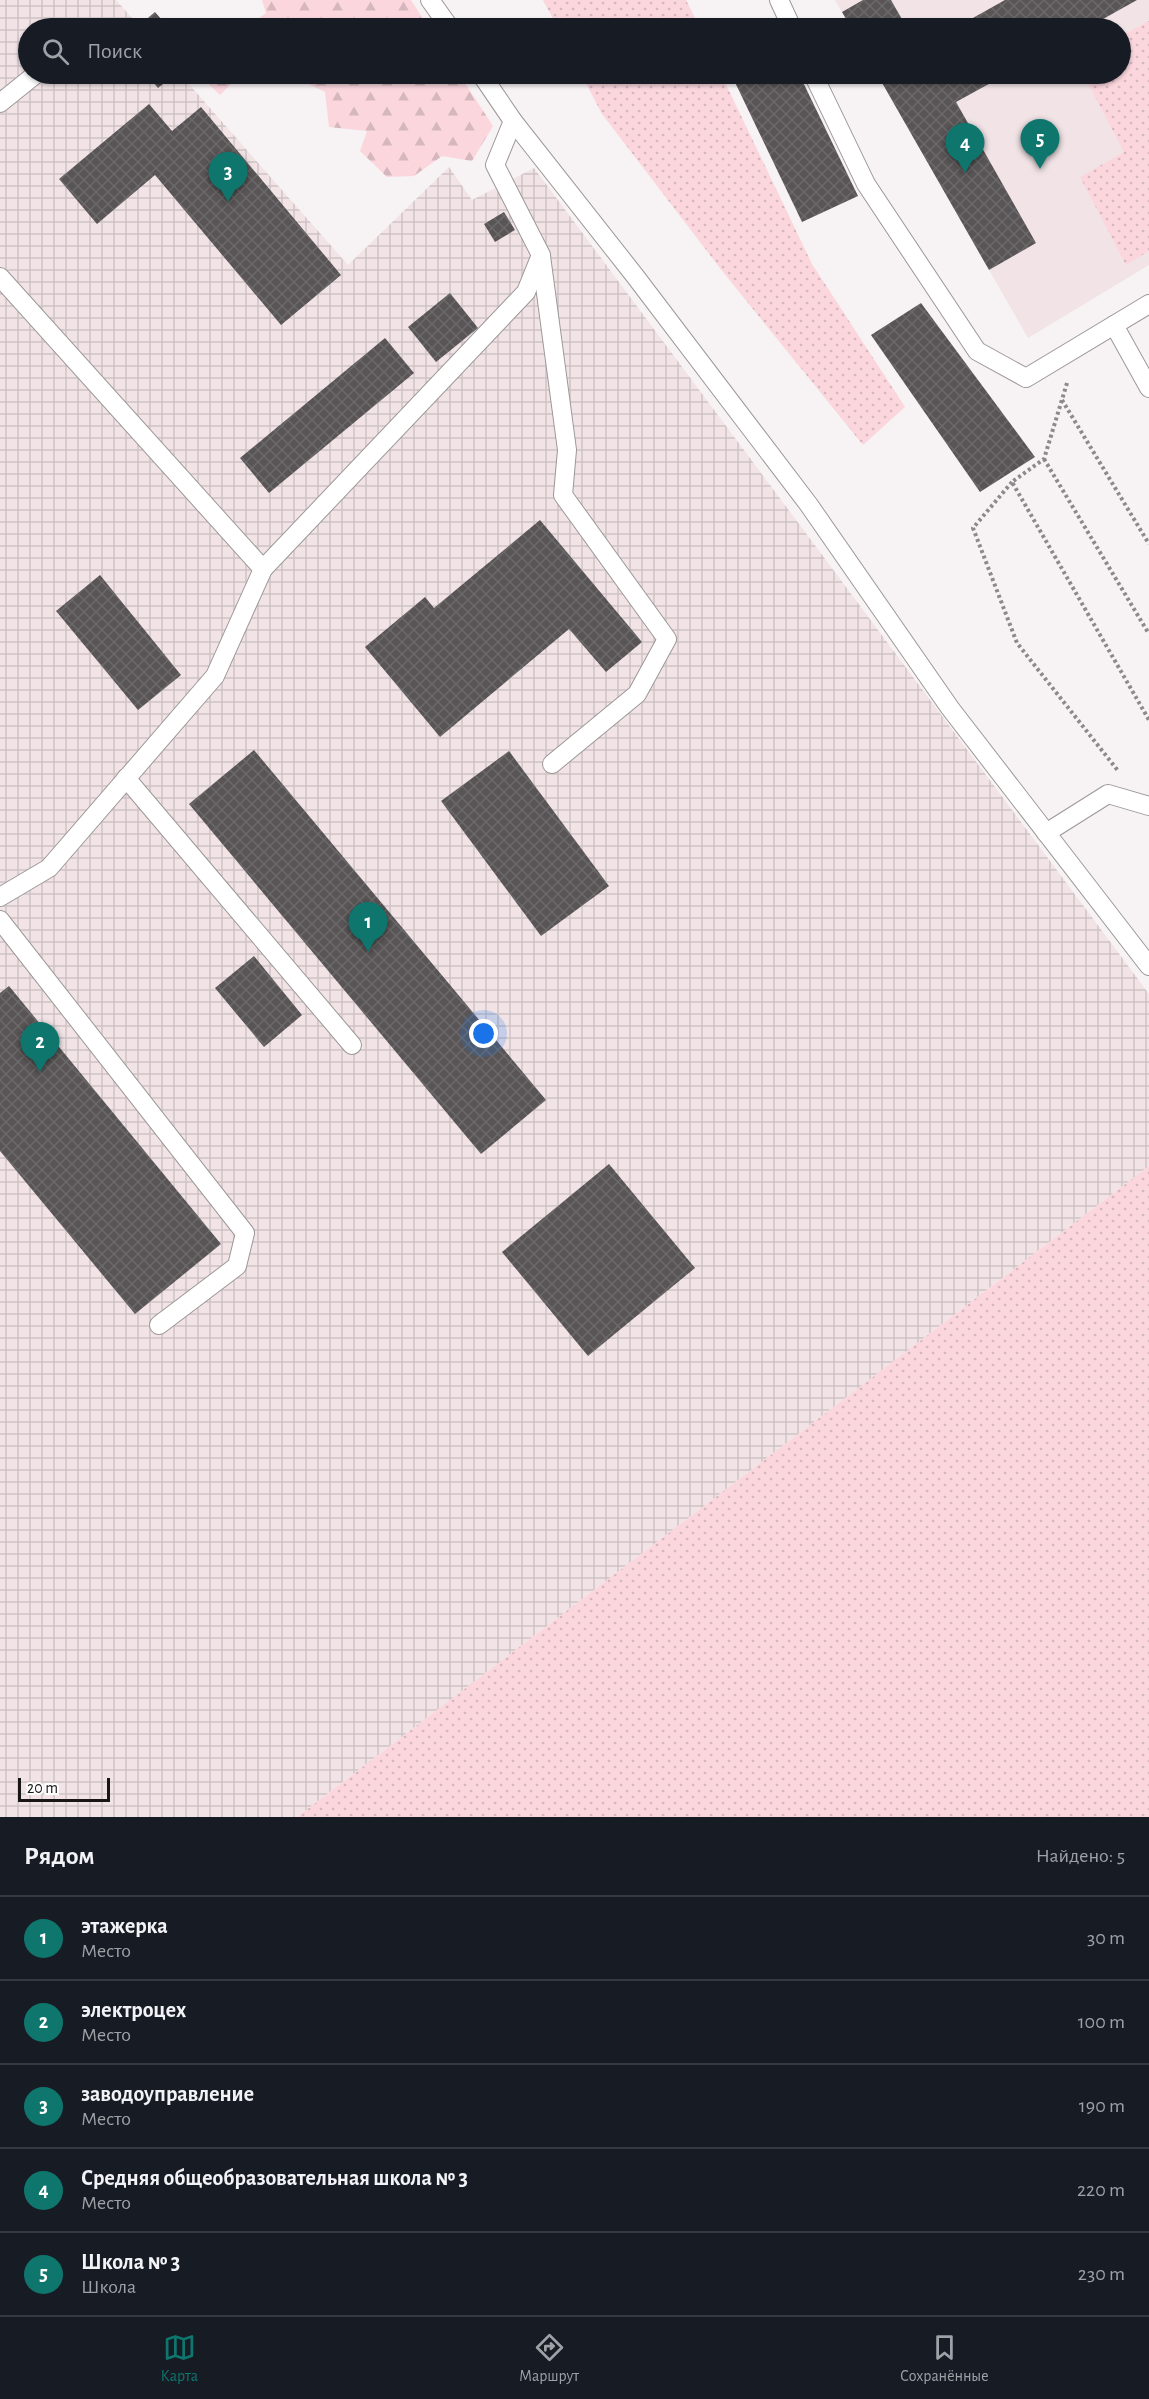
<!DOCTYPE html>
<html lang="ru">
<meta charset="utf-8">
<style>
:root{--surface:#171b24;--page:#20242c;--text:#f1f3f6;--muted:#9ea1a6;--line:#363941;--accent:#0f766e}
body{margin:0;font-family:"Alegreya Sans",sans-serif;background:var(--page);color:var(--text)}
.scale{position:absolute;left:18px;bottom:15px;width:92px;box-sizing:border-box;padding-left:6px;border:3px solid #181617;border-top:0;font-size:16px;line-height:21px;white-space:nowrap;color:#181617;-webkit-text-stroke:4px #fff;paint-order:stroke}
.you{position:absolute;left:484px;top:1034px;width:21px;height:21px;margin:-15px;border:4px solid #fff;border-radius:50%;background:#1a73e8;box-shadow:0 0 0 9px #1a73e833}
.badge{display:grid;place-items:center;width:39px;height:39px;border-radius:50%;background:var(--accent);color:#fff;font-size:20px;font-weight:700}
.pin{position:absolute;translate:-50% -50px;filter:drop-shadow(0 2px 3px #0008)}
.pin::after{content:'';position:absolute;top:32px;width:21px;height:18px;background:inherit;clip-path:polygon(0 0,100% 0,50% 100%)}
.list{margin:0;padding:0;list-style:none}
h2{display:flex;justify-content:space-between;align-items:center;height:78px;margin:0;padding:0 24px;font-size:26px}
h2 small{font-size:20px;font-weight:400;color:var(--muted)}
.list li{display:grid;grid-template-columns:39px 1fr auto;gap:18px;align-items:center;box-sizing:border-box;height:84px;padding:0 24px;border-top:2px solid var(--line)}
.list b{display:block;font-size:22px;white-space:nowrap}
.list p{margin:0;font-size:20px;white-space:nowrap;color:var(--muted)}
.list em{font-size:20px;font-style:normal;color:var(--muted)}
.icon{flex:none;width:33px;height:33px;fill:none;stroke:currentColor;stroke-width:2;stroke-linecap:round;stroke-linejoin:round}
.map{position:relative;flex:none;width:1149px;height:1817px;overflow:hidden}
.search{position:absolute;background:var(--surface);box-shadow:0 2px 4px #0004;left:18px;right:18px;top:18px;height:66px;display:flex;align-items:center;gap:15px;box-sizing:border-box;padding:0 21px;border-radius:33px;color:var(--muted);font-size:22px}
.sheet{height:498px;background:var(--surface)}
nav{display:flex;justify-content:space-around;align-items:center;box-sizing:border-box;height:84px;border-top:2px solid var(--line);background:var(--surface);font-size:16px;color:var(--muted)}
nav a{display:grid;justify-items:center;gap:3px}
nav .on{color:var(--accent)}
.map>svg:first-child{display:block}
</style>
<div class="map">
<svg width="1149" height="1817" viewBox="0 0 1149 1817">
<defs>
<pattern id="industrial-grid" width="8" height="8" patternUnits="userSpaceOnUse" patternTransform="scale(1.5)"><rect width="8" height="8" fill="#f2e4e6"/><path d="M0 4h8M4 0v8" fill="none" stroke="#cfc3c5"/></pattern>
<pattern id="green-dots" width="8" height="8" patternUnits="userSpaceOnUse" patternTransform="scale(1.5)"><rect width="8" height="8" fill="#fbd6dd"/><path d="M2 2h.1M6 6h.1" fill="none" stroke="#d6b7bd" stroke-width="1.8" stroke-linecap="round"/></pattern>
<pattern id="forest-firs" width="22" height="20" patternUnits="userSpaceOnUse" patternTransform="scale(1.5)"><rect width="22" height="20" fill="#fbd6dd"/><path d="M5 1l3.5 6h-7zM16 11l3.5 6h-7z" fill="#d6b7bd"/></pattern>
<pattern id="building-cross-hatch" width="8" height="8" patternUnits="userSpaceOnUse" patternTransform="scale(1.5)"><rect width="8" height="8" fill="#595556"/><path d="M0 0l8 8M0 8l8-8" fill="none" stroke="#6c696a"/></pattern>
</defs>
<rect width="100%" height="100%" fill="#f7f2f3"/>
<!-- built -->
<polygon fill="#f2e4e6" points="835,0 1149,0 1149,265 1028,338 877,74 1120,74 1120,28 851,28"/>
<!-- industrial -->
<polygon fill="url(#industrial-grid)" points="0,0 116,0 141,28 28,28 28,74 180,74 348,265 449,167 472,200 534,168 1149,994 1149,1166 297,1817 0,1817"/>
<!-- green -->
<g fill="url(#green-dots)">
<polygon points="543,0 686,0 700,28 558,28"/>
<polygon points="1149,21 1149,251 1126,265 1080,177 1124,152 1083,74 1120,74 1121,36"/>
<polygon points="581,74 721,74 812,264 905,407 863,445 723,272 602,114"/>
<polygon points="1149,1166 1149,1817 297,1817"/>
</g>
<!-- forest -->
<g fill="url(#forest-firs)">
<polygon points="262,0 411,0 429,28 246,28 266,13"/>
<polygon points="198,74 261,74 237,78 220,95"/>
<polygon points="262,74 459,74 493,126 472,161 442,156 414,176 387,177 360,151 367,131 329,127 325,92 290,75"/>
</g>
<!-- building -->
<g fill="url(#building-cross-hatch)">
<polygon points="863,0 891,0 907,28 851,28 842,12"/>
<polygon points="1005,0 1137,0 1087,28 955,28"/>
<polygon points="155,12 169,28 136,28"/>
<polygon points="146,74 175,74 158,88"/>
<polygon points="731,74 799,74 858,196 802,222"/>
<polygon points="877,74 1007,74 956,102 1036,243 989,270"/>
<polygon points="149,104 172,131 201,107 341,275 281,325 155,175 97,224 59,179"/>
<polygon points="504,212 515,230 495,242 484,224"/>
<polygon points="450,293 478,328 436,362 408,327"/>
<polygon points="921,303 1035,457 980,492 871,335"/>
<polygon points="385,338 414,373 269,493 240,458"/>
<polygon points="540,520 642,642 606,672 569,629 440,737 365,647 425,597 434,608"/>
<polygon points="100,575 181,675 138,710 56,611"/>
<polygon points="254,750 546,1100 481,1154 189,804"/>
<polygon points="509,751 609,886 541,936 441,801"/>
<polygon points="254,956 302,1015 264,1047 215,988"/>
<polygon points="9,986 221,1244 135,1314 0,1151 0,993"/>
<polygon points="609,1164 695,1268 588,1356 502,1252"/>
</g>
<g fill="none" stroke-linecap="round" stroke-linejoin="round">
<defs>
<g id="service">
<polyline points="430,0 450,28"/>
<polyline points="779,0 792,28"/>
<polyline points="813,74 866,184 977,351 1026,378 1149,304"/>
<polyline points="0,103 36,74"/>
<polyline points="513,121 635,276 809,505 950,708 1149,966"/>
<polyline points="541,256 567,450 563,495 667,639 637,694 552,764"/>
<polyline points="0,277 263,569 215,676 49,868 0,897"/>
<polyline points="1114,325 1149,388"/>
<polyline points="263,569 526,292 541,255 495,165 513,121 481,74"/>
<polyline points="126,778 352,1045"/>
<polyline points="1046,833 1108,794 1149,806"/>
<polyline points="0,920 245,1233 237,1266 159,1325"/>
</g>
</defs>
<!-- service casing -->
<use href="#service" stroke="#9c9898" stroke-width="20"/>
<!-- path -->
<g stroke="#8d8a8b" stroke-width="4" stroke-dasharray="3 3" stroke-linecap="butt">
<polyline points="1067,383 1044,459 1012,482 1149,720"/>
<polyline points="1062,400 1149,544"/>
<polyline points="1044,459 1149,634"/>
<polyline points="1012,482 973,528 1017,643 1119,772"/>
</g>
<!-- service -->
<use href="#service" stroke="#fff" stroke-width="18"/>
</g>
</svg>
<div class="scale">20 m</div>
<div class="you"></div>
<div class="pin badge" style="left:368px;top:952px">1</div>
<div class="pin badge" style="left:40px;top:1072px">2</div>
<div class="pin badge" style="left:228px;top:202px">3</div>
<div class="pin badge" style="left:965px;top:173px">4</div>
<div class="pin badge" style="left:1040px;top:169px">5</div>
<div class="search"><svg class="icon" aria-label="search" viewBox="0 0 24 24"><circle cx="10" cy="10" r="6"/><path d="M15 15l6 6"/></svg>Поиск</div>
</div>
<section class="sheet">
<h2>Рядом<small>Найдено: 5</small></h2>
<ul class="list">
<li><span class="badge">1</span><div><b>этажерка</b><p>Место</p></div><em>30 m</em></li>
<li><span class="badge">2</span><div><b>электроцех</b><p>Место</p></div><em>100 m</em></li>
<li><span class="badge">3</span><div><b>заводоуправление</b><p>Место</p></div><em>190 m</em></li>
<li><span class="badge">4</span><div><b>Средняя общеобразовательная школа № 3</b><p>Место</p></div><em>220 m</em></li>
<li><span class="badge">5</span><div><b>Школа № 3</b><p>Школа</p></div><em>230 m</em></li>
</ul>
</section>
<nav>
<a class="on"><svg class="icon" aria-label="map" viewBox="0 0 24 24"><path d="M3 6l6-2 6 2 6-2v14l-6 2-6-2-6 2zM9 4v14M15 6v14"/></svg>Карта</a>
<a><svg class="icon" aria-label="directions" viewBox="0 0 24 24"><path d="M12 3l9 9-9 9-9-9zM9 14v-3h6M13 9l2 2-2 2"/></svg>Маршрут</a>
<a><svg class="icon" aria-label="saved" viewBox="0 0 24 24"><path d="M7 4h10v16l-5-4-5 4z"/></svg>Сохранённые</a>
</nav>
